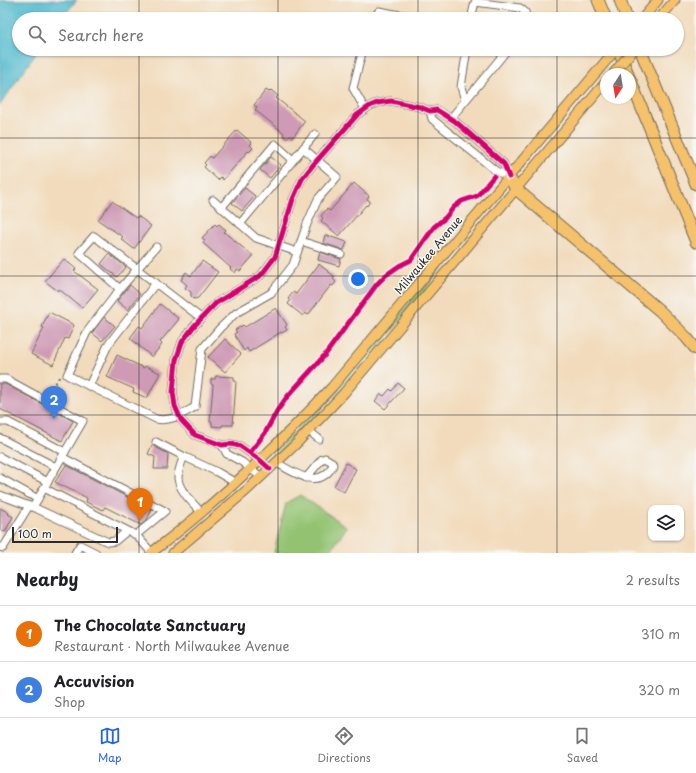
<!DOCTYPE html>
<meta charset="utf-8">
<style>
:root{--surface:#fff;--page:#f2f2f2;--text:#202124;--muted:#757577;--line:#e0e0e0;--accent:#2563eb}
body{margin:0;font-family:"Playpen Sans",sans-serif;background:var(--page);color:var(--text)}
.controls{position:absolute;right:12px;bottom:12px;display:grid;overflow:hidden;border-radius:8px;box-shadow:0 1px 3px #0004}
.controls button{width:36px;height:36px;display:grid;place-items:center;padding:0;border:0;border-bottom:1px solid var(--line);background:var(--surface);color:var(--text);font:20px sans-serif}
.compass{position:absolute;left:600px;top:68px;width:36px;height:36px;border-radius:50%;background:var(--surface);box-shadow:0 1px 3px #0004;rotate:192deg}
.scale{position:absolute;left:12px;bottom:10px;width:106px;box-sizing:border-box;padding-left:4px;border:2px solid #2b2b2b;border-top:0;font-size:11px;line-height:14px;white-space:nowrap;color:#2b2b2b;-webkit-text-stroke:3px #f6f6f2;paint-order:stroke}
.you{position:absolute;left:358px;top:279px;width:14px;height:14px;margin:-10px;border:3px solid #fff;border-radius:50%;background:#1a73e8;box-shadow:0 0 0 6px #1a73e833}
.badge{display:grid;place-items:center;width:26px;height:26px;border-radius:50%;background:var(--accent);color:#fff;font-size:13px;font-weight:700}
.pin{position:absolute;translate:-50% -33px;filter:drop-shadow(0 1px 2px #0008)}
.pin::after{content:'';position:absolute;top:21px;width:14px;height:12px;background:inherit;clip-path:polygon(0 0,100% 0,50% 100%)}
.list{margin:0;padding:0;list-style:none}
h2{display:flex;justify-content:space-between;align-items:center;height:52px;margin:0;padding:0 16px;font-size:17px}
h2 small{font-size:13px;font-weight:400;color:var(--muted)}
.list li{display:grid;grid-template-columns:26px 1fr auto;gap:12px;align-items:center;box-sizing:border-box;height:56px;padding:0 16px;border-top:1px solid var(--line)}
.list b{display:block;font-size:15px;white-space:nowrap}
.list p{margin:0;font-size:13px;white-space:nowrap;color:var(--muted)}
.list em{font-size:13px;font-style:normal;color:var(--muted)}
.icon{flex:none;width:22px;height:22px;fill:none;stroke:currentColor;stroke-width:2;stroke-linecap:round;stroke-linejoin:round}
.map{position:relative;flex:none;width:696px;height:553px;overflow:hidden}
.search{position:absolute;background:var(--surface);box-shadow:0 1px 3px #0004;left:12px;right:12px;top:12px;height:44px;display:flex;align-items:center;gap:10px;box-sizing:border-box;padding:0 14px;border-radius:22px;color:var(--muted);font-size:15px}
.sheet{height:164px;background:var(--surface)}
nav{display:flex;justify-content:space-around;align-items:center;box-sizing:border-box;height:56px;border-top:1px solid var(--line);background:var(--surface);font-size:11px;color:var(--muted)}
nav a{display:grid;justify-items:center;gap:2px}
nav .on{color:var(--accent)}
.map>svg:first-child{display:block}
</style>
<div class="map">
<svg width="696" height="553" viewBox="0 0 696 553">
<rect width="100%" height="100%" fill="#f6f6f2"/>
<filter id="ink" filterUnits="userSpaceOnUse"><feTurbulence type="fractalNoise" baseFrequency=".025" numOctaves="2"/><feDisplacementMap in="SourceGraphic" scale="8" xChannelSelector="R" yChannelSelector="G"/><feConvolveMatrix kernelMatrix="1 2 1 2 8 2 1 2 1" color-interpolation-filters="sRGB"/></filter>
<filter id="wash" filterUnits="userSpaceOnUse"><feTurbulence type="fractalNoise" baseFrequency=".012" numOctaves="4" result="noise"/><feDisplacementMap in="SourceGraphic" scale="16" xChannelSelector="R" yChannelSelector="G"/><feGaussianBlur stdDeviation="0.9" result="paint"/><feColorMatrix in="noise" values="0 0 0 0 0 0 0 0 0 0 0 0 0 0 0 0 0 1.4 0 .05"/><feComposite in="paint" operator="in"/></filter>
<g filter="url(#wash)">
<rect width="100%" height="100%" fill="#f2dbbc"/>
<!-- green -->
<g fill="#93c271" stroke="#5f764e">
<path d="M 447,258 L 448,260 C 410,311 368,361 324,407 C 308,425 292,445 272,459 L 271,458 L 276,451 C 337,391 391,324 447,258 Z"/>
<polygon points="300,495 347,527 329,553 274,553 286,503"/>
</g>
<!-- water -->
<polygon fill="#50b9ce" stroke="#3e727c" points="2,0 77,0 61,19 19,19 19,49 39,49 0,105 0,1"/>
<g id="blocks">
<!-- building -->
<g fill="#ce9ab5">
<polygon points="266,90 269,92 271,90 278,96 276,98 305,121 293,137 290,135 287,138 283,135 284,133 255,110 257,107 254,105"/>
<polygon points="237,130 252,143 250,145 253,148 249,152 248,151 223,180 221,177 218,180 204,167 206,165 204,163 210,156 212,158"/>
<polygon points="271,157 281,165 270,178 260,170"/>
<polygon points="354,183 369,196 367,199 370,201 367,206 366,205 339,236 321,221 323,218 321,216 327,209 330,211"/>
<polygon points="245,188 255,196 242,211 232,203"/>
<polygon points="112,201 136,218 138,216 151,226 134,249 121,239 123,237 98,220"/>
<polygon points="215,224 217,226 219,224 226,230 224,232 253,256 240,271 237,269 235,273 230,269 231,268 203,243 205,240 202,238"/>
<polygon points="325,235 347,242 344,250 323,243"/>
<polygon points="320,252 341,259 339,266 318,260"/>
<polygon points="109,254 126,267 117,277 101,264"/>
<polygon points="64,259 76,269 74,271 98,289 82,308 59,289 58,291 45,281"/>
<polygon points="202,261 218,272 198,298 194,299 191,296 191,292 185,288 187,285 181,280 186,272 191,276"/>
<polygon points="319,264 335,277 333,279 336,282 333,286 331,285 308,315 305,313 303,316 288,304 290,301 288,299 293,292 296,294"/>
<polygon points="130,285 140,294 128,310 117,301"/>
<polygon points="160,304 179,319 160,342 162,344 152,357 130,338 139,326 142,328"/>
<polygon points="276,308 287,325 285,327 287,330 282,333 281,332 249,352 247,348 244,351 234,334 237,332 235,330 243,325 245,327"/>
<polygon points="49,312 74,325 68,339 65,338 53,365 31,354 44,328 42,327"/>
<polygon points="104,317 115,326 102,341 92,333"/>
<polygon points="225,339 241,354 225,372 208,357"/>
<polygon points="117,355 144,368 145,366 160,373 147,398 133,392 134,389 107,377"/>
<polygon points="216,376 234,377 234,381 236,381 233,425 222,425 222,427 212,426 212,422 210,422 213,385 211,384 211,379 215,379"/>
<polygon points="398,383 404,388 385,409 375,401 381,394 384,396 390,389 392,391"/>
<polygon points="0,384 5,384 73,421 62,441 0,409"/>
<polygon points="152,445 168,454 167,469 154,469 155,457 148,454"/>
<polygon points="346,463 356,469 344,492 334,486"/>
<polygon points="66,465 152,510 146,521 141,525 105,507 103,510 86,502 87,498 55,482"/>
<polygon points="0,508 9,513 8,514 13,517 5,532 0,530"/>
</g>
</g>
</g>
<g filter="url(#ink)">
<use href="#blocks" fill-opacity="0" stroke="#71695e" stroke-width="1"/>
<g fill="none" stroke-linecap="round" stroke-linejoin="round">
<defs>
<g id="minor">
<polyline points="373,19 379,11 421,19"/>
<polyline points="471,19 475,2 520,8 525,12 527,19"/>
<polyline points="363,49 353,88 365,109"/>
<polyline points="465,100 461,87 467,49"/>
<polyline points="430,111 432,119 496,171 509,177"/>
<polyline points="451,118 508,49"/>
<polyline points="213,200 256,238 297,252"/>
<polyline points="221,208 275,144 293,160"/>
<polyline points="240,224 315,134"/>
<polyline points="301,241 341,254"/>
<polyline points="120,289 156,247"/>
<path d="M 201,318 L 94,236 L 79,253 L 120,289 L 87,332 L 67,375 L 156,419 C 171,422 182,414 195,407 L 202,349 L 220,328 L 236,313 L 271,293 L 293,265 L 307,224 L 318,199 L 337,177 L 303,148"/>
<polyline points="0,379 6,379 83,421 44,488"/>
<polyline points="89,386 108,345 156,283"/>
<polyline points="0,422 8,422 65,452"/>
<polyline points="309,431 319,439"/>
<polyline points="0,438 56,467"/>
<polyline points="156,442 185,457"/>
<polyline points="222,445 227,454 242,462 261,477"/>
<polyline points="0,457 48,482"/>
<polyline points="62,457 165,511 136,535"/>
<path d="M 277,463 C 294,473 320,491 333,465 L 332,462 L 325,458 L 322,459 L 306,478"/>
<polyline points="270,469 260,460 240,446 231,444 222,445 195,435 181,420 175,406 173,392 176,360 182,342 194,326 216,303 260,276 265,270 275,257 293,199 302,179 313,165 357,115 370,106 377,103 391,101 420,107 430,111 437,110 456,122 504,164 509,177"/>
<polyline points="0,478 38,499"/>
<polyline points="0,495 32,507"/>
<path d="M 202,513 C 193,503 179,491 178,478 C 178,471 181,464 183,458 L 185,457 L 217,472 L 236,483"/>
<polyline points="127,531 115,541 108,542 33,507 44,488 136,535 152,553"/>
<polyline points="0,547 3,548 29,506"/>
<polyline points="75,553 80,545 96,553"/>
</g>
<g id="major">
<polyline points="642,19 658,0"/>
<polyline points="659,19 675,0"/>
<path d="M 151,553 C 217,503 276,447 332,387 L 616,49"/>
<polyline points="173,553 247,490 296,444 344,393 606,82"/>
</g>
<g id="highway">
<polyline points="598,0 606,19"/>
<polyline points="620,0 627,19"/>
<polyline points="618,49 628,74"/>
<polyline points="640,49 696,184"/>
<polyline points="630,79 696,242"/>
<polyline points="509,177 516,189 660,311 686,337 696,349"/>
</g>
</defs>
<!-- minor casing -->
<use href="#minor" stroke="#71695e" stroke-width="9"/>
<!-- major casing -->
<use href="#major" stroke="#71695e" stroke-width="11"/>
<!-- highway casing -->
<use href="#highway" stroke="#71695e" stroke-width="13"/>
<!-- path -->
<polyline stroke="#71695e" stroke-width="1.5" stroke-dasharray="3 3" stroke-linecap="butt" points="50,395 58,378 62,377"/>
<!-- minor -->
<use href="#minor" stroke="#fff" stroke-width="7"/>
<!-- major -->
<use href="#major" stroke="#f5c16b" stroke-width="9"/>
<!-- highway -->
<use href="#highway" stroke="#f5c16b" stroke-width="11"/>
<defs>
<polyline id="major-bridge" points="613,74 634,49"/>
</defs>
<!-- major-bridge casing -->
<use href="#major-bridge" stroke="#71695e" stroke-width="11" stroke-linecap="butt"/>
<!-- major-bridge -->
<use href="#major-bridge" stroke="#f5c16b" stroke-width="9"/>
<defs>
<g id="cycleway">
<polyline points="252,450 265,433 277,411 287,397 325,355 377,284 386,275 399,266 411,260 434,227 445,218 454,207 462,201 477,196 494,176"/>
<polyline points="270,469 260,460 240,446 231,444 222,445 195,435 181,420 175,406 173,392 176,360 182,342 194,326 216,303 260,276 265,270 275,257 293,199 302,179 313,165 357,115 370,106 377,103 391,101 420,107 430,111 437,110 456,122 504,164 509,177"/>
</g>
</defs>
<!-- cycleway casing -->
<use href="#cycleway" stroke="#f6f6f2" stroke-width="8"/>
<!-- cycleway -->
<use href="#cycleway" stroke="#d6006c" stroke-width="5"/>
</g>
</g>
<!-- grid -->
<path fill="none" stroke="#2b2b2b" stroke-width="1" stroke-opacity="0.55" d="M 139,0 L 139,19M 278,0 L 278,19M 418,0 L 418,19M 557,0 L 557,19M 139,49 L 139,553M 278,49 L 278,553M 418,49 L 418,553M 557,49 L 557,553M 0,138 L 696,138M 0,276 L 696,276M 0,415 L 696,415"/>
<g text-anchor="middle" dominant-baseline="central" stroke-width="3" stroke-linejoin="round" paint-order="stroke">
<!-- street labels -->
<g font-size="11" fill="#2b2b2b" stroke="#f6f6f2">
<text transform="translate(428 255) rotate(-50)">Milwaukee Avenue</text>
</g>
</g>
</svg>
<div class="controls">
<button><svg class="icon" aria-label="layers" viewBox="0 0 24 24"><path d="M12 4l9 5-9 5-9-5zM3 14l9 5 9-5"/></svg></button>
</div>
<svg class="compass" viewBox="-18 -18 36 36"><path d="M0-13l5 13h-10z" fill="#e53935"/><path d="M0 13l5-13h-10z" fill="#757577"/></svg>
<div class="scale">100 m</div>
<div class="you"></div>
<div class="pin badge" style="left:140px;top:521px;background:#e8710a">1</div>
<div class="pin badge" style="left:54px;top:419px;background:#3f7fe0">2</div>
<div class="search"><svg class="icon" aria-label="search" viewBox="0 0 24 24"><circle cx="10" cy="10" r="6"/><path d="M15 15l6 6"/></svg>Search here</div>
</div>
<section class="sheet">
<h2>Nearby<small>2 results</small></h2>
<ul class="list">
<li><span class="badge" style="background:#e8710a">1</span><div><b>The Chocolate Sanctuary</b><p>Restaurant · North Milwaukee Avenue</p></div><em>310 m</em></li>
<li><span class="badge" style="background:#3f7fe0">2</span><div><b>Accuvision</b><p>Shop</p></div><em>320 m</em></li>
</ul>
</section>
<nav>
<a class="on"><svg class="icon" aria-label="map" viewBox="0 0 24 24"><path d="M3 6l6-2 6 2 6-2v14l-6 2-6-2-6 2zM9 4v14M15 6v14"/></svg>Map</a>
<a><svg class="icon" aria-label="directions" viewBox="0 0 24 24"><path d="M12 3l9 9-9 9-9-9zM9 14v-3h6M13 9l2 2-2 2"/></svg>Directions</a>
<a><svg class="icon" aria-label="saved" viewBox="0 0 24 24"><path d="M7 4h10v16l-5-4-5 4z"/></svg>Saved</a>
</nav>
